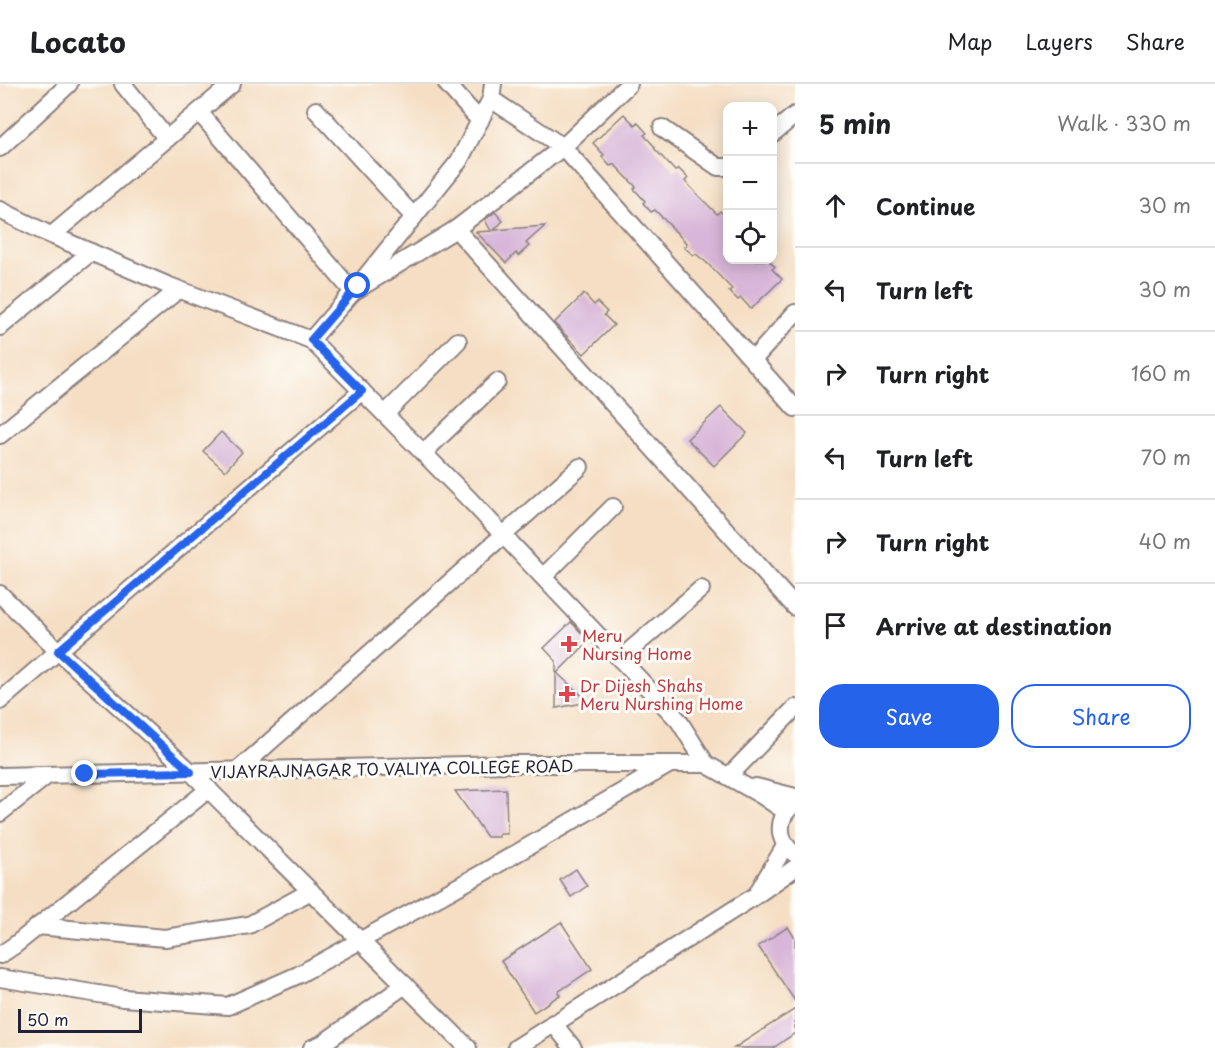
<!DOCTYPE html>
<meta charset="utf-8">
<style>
:root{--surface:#fff;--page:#f2f2f2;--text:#202124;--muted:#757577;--line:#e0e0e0;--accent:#2563eb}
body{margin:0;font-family:"Playpen Sans",sans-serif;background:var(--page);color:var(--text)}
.controls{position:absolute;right:18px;top:18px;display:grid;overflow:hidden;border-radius:12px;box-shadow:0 3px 15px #0003}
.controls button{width:54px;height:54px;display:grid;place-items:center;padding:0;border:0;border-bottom:2px solid var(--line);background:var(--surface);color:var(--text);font:30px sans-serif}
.scale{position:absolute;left:18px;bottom:15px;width:124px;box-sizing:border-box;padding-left:6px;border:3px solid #22223b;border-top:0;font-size:16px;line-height:21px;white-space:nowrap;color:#22223b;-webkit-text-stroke:4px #fdfcf7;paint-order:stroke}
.stop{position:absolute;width:18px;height:18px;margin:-14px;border:4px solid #2563eb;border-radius:50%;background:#fff}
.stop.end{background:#2563eb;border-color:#fff;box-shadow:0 2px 6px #0008}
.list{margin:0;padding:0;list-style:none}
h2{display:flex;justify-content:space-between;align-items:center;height:78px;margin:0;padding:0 24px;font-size:26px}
h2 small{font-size:20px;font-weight:400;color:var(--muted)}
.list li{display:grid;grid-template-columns:39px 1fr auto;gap:18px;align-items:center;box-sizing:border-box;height:84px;padding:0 24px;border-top:2px solid var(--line)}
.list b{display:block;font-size:22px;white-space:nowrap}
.list em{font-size:20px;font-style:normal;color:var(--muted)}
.actions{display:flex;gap:12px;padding:18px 24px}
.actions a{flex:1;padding:14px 0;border:2px solid var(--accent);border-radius:24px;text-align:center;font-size:21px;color:var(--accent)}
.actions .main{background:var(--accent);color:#fff}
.icon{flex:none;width:33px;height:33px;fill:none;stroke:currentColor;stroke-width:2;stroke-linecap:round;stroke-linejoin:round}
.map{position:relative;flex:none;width:795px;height:964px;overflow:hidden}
header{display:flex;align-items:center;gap:36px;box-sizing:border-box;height:84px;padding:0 30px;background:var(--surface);border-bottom:2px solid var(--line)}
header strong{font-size:28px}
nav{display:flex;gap:33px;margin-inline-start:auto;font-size:21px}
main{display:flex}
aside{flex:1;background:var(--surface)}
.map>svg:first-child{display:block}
</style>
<header>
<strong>Locato</strong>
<nav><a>Map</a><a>Layers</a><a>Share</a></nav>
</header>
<main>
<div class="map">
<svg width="795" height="964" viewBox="0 0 795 964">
<rect width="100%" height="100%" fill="#fdfcf7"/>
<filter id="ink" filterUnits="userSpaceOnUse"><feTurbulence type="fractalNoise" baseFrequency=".0167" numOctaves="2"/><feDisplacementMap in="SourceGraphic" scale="12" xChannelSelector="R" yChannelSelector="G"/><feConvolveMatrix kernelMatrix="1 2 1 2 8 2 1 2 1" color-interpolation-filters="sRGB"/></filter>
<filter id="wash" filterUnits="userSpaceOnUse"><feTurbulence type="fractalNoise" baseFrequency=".008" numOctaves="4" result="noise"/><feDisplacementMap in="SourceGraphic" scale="24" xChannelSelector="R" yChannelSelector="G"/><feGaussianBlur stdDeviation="1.35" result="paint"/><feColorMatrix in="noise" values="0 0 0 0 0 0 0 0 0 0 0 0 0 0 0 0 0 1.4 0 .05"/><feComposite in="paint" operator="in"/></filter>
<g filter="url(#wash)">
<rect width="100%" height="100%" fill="#f5dec3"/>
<g id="blocks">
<!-- building -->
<g fill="#d8b6d9">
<polygon points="624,30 635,41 637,38 647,49 644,51 655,63 654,64 675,87 678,84 688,94 685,97 696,109 717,130 720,127 728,135 728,176 768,176 775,183 772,185 782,195 751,225 741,214 738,216 729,207 732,205 707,179 696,170 693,171 684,163 687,160 676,148 655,126 651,128 643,119 645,117 634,105 636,103 614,80 610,82 602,73 604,71 593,59"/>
<polygon points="495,128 503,137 494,146 545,142 526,159 529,162 518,172 516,169 506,179 476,148 491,147 485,136"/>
<polygon points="584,210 594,221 597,218 607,228 604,231 614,241 584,270 554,239"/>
<polygon points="721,323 747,349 714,382 687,355"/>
<polygon points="221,348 242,368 225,387 203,367"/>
<polygon points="571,538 589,557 557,589 589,618 556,624 556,577 544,564"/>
<polygon points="506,705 507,750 499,750 499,753 487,753 455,707"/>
<polygon points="576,785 587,802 571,813 560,796"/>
<polygon points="561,838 592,885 558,908 560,911 534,928 501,877"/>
<polygon points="788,843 795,854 795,917 758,862"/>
<polygon points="795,925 795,949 773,964 734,964"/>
</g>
</g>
</g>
<g filter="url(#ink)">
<use href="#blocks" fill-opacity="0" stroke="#8c807f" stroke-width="1.5"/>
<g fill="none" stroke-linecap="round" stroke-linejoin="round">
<defs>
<g id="minor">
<polyline points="123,0 167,55"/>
<polyline points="447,0 480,37"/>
<polyline points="491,15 563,63 795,324"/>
<polyline points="316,26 414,133"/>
<polyline points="199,28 353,208 456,145 563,63 629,0"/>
<polyline points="662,44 718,83 728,83"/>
<polyline points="772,50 795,31"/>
<polyline points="0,64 69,0"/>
<polyline points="0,126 44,148 167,201 311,256 470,416 679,637 706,680"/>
<polyline points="456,145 795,523"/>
<polyline points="52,151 232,0"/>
<polyline points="0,243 91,168"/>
<polyline points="311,256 358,202 459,77 491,15 493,0"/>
<polyline points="753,276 795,229"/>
<polyline points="385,330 458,257"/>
<polyline points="0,351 178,206"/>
<polyline points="423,369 497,298"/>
<polyline points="543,493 613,423"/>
<polyline points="0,510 58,567 191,688 468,964"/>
<polyline points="620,575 701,505"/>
<polyline points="0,617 362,307"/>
<polyline points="237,687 580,383"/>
<polyline points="0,692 509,680 706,680 761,711 786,728"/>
<polyline points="729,692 795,624"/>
<polyline points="756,703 795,713"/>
<path d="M 795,720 C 776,732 776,757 795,770"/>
<polyline points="0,729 48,691"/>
<polyline points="759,806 785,762"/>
<polyline points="38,842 165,854 249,841 311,807"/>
<polyline points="0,871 15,861 209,705"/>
<polyline points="0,894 123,914 228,922 298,891 479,791 670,680"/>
<polyline points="553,939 573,964"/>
<polyline points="312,964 322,960 405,901"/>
<polyline points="516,964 755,812 795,784"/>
</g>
</defs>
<!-- minor casing -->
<use href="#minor" stroke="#8c807f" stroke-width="20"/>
<!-- minor -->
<use href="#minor" stroke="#fff" stroke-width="16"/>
</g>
</g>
<g fill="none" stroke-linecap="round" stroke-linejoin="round" filter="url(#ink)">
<!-- route -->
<polyline stroke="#2563eb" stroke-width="8" points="85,690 191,688 58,567 362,307 311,256 358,202"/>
</g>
<!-- markers -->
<g fill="#e0444e" stroke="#fdfcf7" stroke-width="2">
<path d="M566 551h6v6h6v6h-6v6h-6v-6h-6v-6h6z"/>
<path d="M564 601h6v6h6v6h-6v6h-6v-6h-6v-6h6z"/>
</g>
<g text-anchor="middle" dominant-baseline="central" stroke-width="6" stroke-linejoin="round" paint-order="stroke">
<!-- health labels -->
<g font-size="16" fill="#be3a42" stroke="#fdfcf7" text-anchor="start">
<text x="582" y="551">Meru<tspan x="582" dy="18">Nursing Home</tspan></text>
<text x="580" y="601">Dr Dijesh Shahs<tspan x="580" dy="18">Meru Nurshing Home</tspan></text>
</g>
<!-- street labels -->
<g font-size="16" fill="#22223b" stroke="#fdfcf7">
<text transform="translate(392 684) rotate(-1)">VIJAYRAJNAGAR TO VALIYA COLLEGE ROAD</text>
</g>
</g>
</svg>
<div class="controls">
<button>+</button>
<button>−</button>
<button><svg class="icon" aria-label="locate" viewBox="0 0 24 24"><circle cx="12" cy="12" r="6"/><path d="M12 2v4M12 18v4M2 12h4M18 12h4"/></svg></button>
</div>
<div class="scale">50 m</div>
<div class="stop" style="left:358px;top:202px"></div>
<div class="stop end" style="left:85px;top:690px"></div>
</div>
<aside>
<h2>5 min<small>Walk · 330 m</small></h2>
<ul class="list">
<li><svg class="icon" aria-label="ahead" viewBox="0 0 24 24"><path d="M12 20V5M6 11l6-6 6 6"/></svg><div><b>Continue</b></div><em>30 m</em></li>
<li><svg class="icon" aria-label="left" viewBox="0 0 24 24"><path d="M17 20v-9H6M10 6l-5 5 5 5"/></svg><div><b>Turn left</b></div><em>30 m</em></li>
<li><svg class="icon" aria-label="right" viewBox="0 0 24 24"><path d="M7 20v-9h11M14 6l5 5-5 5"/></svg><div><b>Turn right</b></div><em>160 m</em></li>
<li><svg class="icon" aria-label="left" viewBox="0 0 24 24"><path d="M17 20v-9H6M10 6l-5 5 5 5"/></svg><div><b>Turn left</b></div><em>70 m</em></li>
<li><svg class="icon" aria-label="right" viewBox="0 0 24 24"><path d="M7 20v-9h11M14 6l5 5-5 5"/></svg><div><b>Turn right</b></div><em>40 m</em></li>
<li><svg class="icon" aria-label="arrive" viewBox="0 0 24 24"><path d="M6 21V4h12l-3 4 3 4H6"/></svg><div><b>Arrive at destination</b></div></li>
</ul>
<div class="actions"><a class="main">Save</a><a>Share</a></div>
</aside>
</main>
